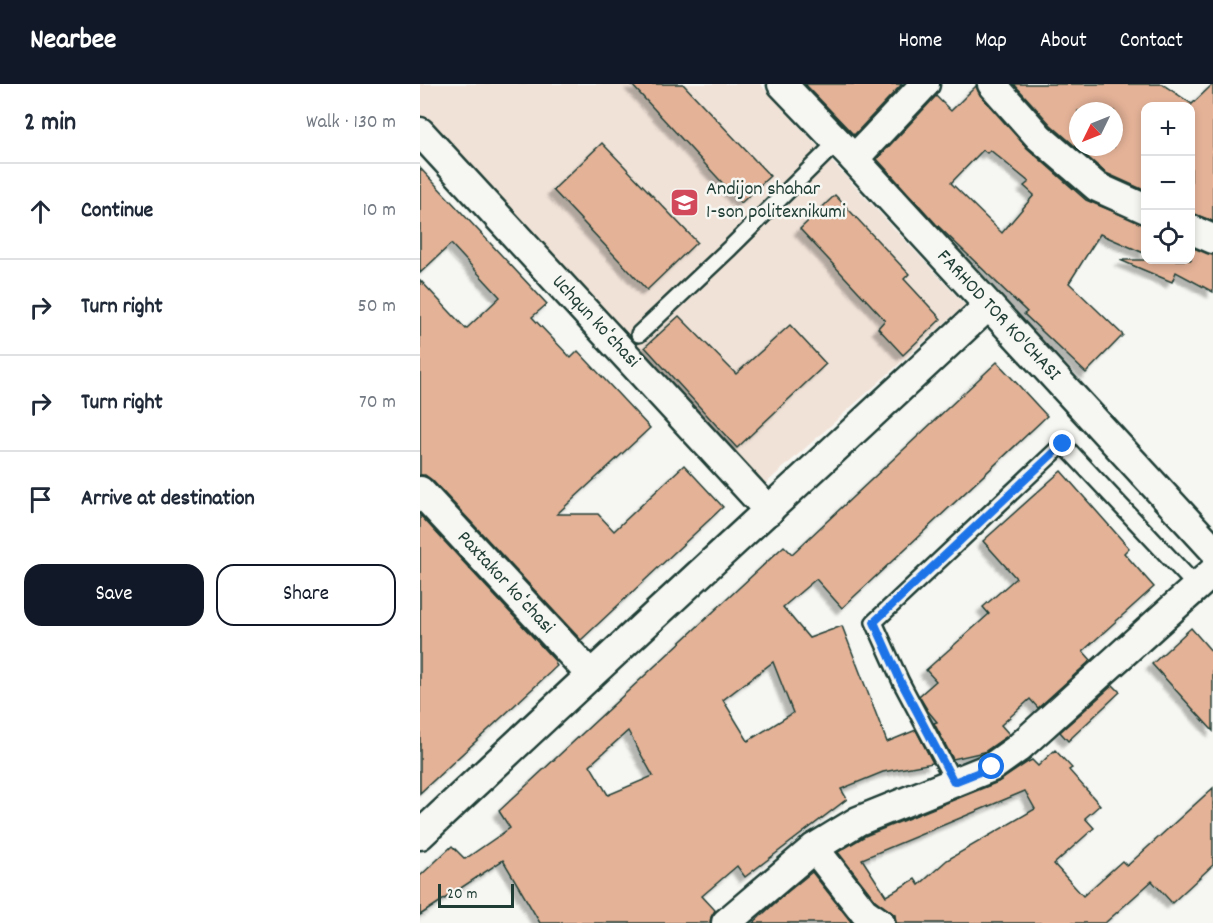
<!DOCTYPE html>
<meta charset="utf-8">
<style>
:root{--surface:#fff;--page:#f6f6f7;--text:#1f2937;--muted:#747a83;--line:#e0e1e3;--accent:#111827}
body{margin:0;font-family:Dekko,sans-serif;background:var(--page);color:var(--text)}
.controls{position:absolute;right:18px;top:18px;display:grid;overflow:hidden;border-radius:12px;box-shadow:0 3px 9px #0003}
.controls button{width:54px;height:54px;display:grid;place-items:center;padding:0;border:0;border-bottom:2px solid var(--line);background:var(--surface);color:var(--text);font:30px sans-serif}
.compass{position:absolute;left:649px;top:18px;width:54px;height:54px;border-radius:50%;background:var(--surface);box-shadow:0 3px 9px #0003;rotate:227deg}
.scale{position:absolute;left:18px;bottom:15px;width:76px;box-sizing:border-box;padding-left:6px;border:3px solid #1f3d34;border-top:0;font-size:16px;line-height:21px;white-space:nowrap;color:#1f3d34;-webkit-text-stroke:4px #f6f6f2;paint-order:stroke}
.stop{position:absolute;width:18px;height:18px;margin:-14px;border:4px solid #1a73e8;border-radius:50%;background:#fff}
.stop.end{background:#1a73e8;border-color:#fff;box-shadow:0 2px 6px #0008}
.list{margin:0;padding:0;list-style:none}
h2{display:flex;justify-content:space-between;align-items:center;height:78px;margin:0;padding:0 24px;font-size:26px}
h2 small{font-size:20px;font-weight:400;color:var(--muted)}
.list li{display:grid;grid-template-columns:39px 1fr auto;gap:18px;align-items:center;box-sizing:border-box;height:96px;padding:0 24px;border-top:2px solid var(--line)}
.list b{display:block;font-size:22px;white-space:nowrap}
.list em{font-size:20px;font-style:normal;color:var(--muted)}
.actions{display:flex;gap:12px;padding:18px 24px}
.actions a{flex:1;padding:14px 0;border:2px solid var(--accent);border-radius:18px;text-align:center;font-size:21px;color:var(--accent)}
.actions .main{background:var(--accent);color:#fff}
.icon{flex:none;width:33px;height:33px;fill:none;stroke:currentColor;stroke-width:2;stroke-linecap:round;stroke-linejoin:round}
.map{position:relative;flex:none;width:793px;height:839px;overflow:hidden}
header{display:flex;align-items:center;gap:36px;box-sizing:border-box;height:84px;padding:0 30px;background:var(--accent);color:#fff}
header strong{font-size:28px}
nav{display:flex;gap:33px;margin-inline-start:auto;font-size:21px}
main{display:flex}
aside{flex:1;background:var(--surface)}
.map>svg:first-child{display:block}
</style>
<header>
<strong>Nearbee</strong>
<nav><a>Home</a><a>Map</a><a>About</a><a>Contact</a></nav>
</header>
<main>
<aside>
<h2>2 min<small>Walk · 130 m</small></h2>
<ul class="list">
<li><svg class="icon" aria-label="ahead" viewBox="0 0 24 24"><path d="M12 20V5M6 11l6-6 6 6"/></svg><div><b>Continue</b></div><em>10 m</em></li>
<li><svg class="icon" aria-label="right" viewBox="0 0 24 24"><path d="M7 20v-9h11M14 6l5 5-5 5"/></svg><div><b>Turn right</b></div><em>50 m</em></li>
<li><svg class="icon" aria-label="right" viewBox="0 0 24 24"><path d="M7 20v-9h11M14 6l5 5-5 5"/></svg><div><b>Turn right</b></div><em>70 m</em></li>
<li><svg class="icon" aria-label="arrive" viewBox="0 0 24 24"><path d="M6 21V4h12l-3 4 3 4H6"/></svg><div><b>Arrive at destination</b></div></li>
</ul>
<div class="actions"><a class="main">Save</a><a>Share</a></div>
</aside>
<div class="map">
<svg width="793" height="839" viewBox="0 0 793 839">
<defs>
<filter id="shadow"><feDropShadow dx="-5.5" dy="5.5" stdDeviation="1.5" flood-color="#0004"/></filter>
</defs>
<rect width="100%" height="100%" fill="#f6f6f2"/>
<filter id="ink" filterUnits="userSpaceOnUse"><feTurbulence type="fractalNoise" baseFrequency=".0167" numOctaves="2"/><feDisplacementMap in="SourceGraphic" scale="12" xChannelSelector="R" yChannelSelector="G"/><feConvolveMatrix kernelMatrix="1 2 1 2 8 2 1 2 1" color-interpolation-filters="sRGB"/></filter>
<g filter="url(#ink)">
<!-- built -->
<polygon fill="#f1e2d7" points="0,0 340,0 545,221 344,401 0,32"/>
<!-- building -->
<g fill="#e4b297" stroke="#1f3d34" stroke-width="1.5" fill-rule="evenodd" filter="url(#shadow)">
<polygon points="211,0 263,0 350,92 321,119"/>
<polygon points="385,0 482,0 434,51"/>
<path d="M 594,0 L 742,0 L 772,20 L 793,0 L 793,137 L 771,129 L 771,22 L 726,22 L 726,107 L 686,89 L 631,41 ZM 658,27 L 694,27 L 694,63 L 658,63 Z"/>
<path d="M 556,2 L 560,11 L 607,64 L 666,116 L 726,141 L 726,170 L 680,150 L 649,199 L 703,251 L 666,289 L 604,230 L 607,228 L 516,140 L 457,75 L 516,12 L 531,27 ZM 563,66 L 567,69 L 570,66 L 609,98 L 604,102 L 614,111 L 582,149 L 531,99 Z"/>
<polygon points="182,59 277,158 227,206 133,106"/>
<polygon points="0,84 127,220 112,233 151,274 158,267 230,344 137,430 178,430 194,447 264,381 303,423 161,556 12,396 5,391 0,391 0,196 46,245 80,213 31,160 0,189"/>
<polygon points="415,111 489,190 484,195 521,235 483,271 458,244 465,236 380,145"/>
<polygon points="771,163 793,171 793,208 756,188 752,198 700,176 771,176"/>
<polygon points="259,232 316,290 370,241 406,280 317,364 225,263"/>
<path d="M 577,278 L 627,332 L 422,524 L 396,495 L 363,523 L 389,554 L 422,542 L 467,658 L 496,646 L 513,679 L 463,688 L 421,705 L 427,715 L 325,793 L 317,782 L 282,812 L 295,826 L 291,833 L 290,839 L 120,839 L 83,776 L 0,831 L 0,792 L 32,762 L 45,775 L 90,744 L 79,727 L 364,462 L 372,470 ZM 353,578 L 373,629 L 328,657 L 303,616 ZM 208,647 L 233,692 L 188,711 L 170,681 Z"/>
<polygon points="641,387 709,464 704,469 734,503 663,567 671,576 618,624 610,615 581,641 589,650 587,652 564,668 533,675 514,639 517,638 508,627 499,612 516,597 506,586 569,530 563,523 596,494 563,457"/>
<polygon points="0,431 136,578 135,579 137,582 0,709"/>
<polygon points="771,544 793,569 793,647 732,580"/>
<polygon points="693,601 700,608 648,657 640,648"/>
<path d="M 635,666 L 652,684 L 649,686 L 680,721 L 665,734 L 674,744 L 634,780 L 663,812 L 702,777 L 707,782 L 793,704 L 793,781 L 752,819 L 732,797 L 685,839 L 476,839 L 475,831 L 455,816 L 418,768 L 445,752 L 578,698 L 608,678 L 612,676 L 618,682 ZM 605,707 L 615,725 L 527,776 L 499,801 L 495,795 L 466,812 L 442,775 Z"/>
<polygon points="392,788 432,839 333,839 365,810"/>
</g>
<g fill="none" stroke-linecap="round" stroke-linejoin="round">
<defs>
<g id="service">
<polyline points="219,250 310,164 417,58"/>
<polyline points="534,698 481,598 454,538 643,360 776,502"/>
</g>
<g id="minor">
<polyline points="362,0 434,75 793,465"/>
<polyline points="572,0 619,53 677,103 726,125"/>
<polyline points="0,48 349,427"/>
<polyline points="434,75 505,0"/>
<polyline points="770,145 793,155"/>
<polyline points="0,407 170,590"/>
<path d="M 0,751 C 188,573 379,399 568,222"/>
<polyline points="394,764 444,828 460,839"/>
<polyline points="306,839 394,764 438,737 572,683 597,665 793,488"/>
</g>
</defs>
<!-- service casing -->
<use href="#service" stroke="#1f3d34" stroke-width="20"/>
<!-- minor casing -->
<use href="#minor" stroke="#1f3d34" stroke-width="33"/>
<!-- service -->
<use href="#service" stroke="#f6f6f2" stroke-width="15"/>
<!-- minor -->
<use href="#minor" stroke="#f6f6f2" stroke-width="28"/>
</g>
</g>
<g fill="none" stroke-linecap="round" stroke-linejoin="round" filter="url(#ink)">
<!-- route -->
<polyline stroke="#1a73e8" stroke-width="8" points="572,683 534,698 481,598 454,538 643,360"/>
</g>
<!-- icons -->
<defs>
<symbol id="university-square" viewBox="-11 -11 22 22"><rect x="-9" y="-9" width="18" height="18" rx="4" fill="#d1495b" stroke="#f6f6f2"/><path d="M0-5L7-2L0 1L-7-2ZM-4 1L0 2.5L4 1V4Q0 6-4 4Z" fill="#fff"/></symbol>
</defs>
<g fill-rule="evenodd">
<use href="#university-square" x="248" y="102" width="33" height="33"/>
</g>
<g text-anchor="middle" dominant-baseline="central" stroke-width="5" stroke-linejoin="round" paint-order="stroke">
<!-- poi labels -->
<g font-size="20" fill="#1f3d34" stroke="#f6f6f2" text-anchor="start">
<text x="286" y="106">Andijon shahar<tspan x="286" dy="23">1-son politexnikumi</tspan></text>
</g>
<!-- street labels -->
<g font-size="20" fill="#1f3d34" stroke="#f6f6f2">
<text transform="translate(578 232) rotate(47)">FARHOD TOR KO'CHASI</text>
<text transform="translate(175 238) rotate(47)">Uchqun koʻchasi</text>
<text transform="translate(85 499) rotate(47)">Paxtakor koʻchasi</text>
</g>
</g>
</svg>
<div class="controls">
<button>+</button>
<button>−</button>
<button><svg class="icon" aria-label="locate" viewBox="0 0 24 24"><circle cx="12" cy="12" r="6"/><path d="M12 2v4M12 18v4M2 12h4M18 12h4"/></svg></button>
</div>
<svg class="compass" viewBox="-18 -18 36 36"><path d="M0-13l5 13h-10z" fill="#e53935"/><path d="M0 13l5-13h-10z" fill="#747a83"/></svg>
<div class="scale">20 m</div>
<div class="stop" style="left:572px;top:683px"></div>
<div class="stop end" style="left:643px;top:360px"></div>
</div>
</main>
